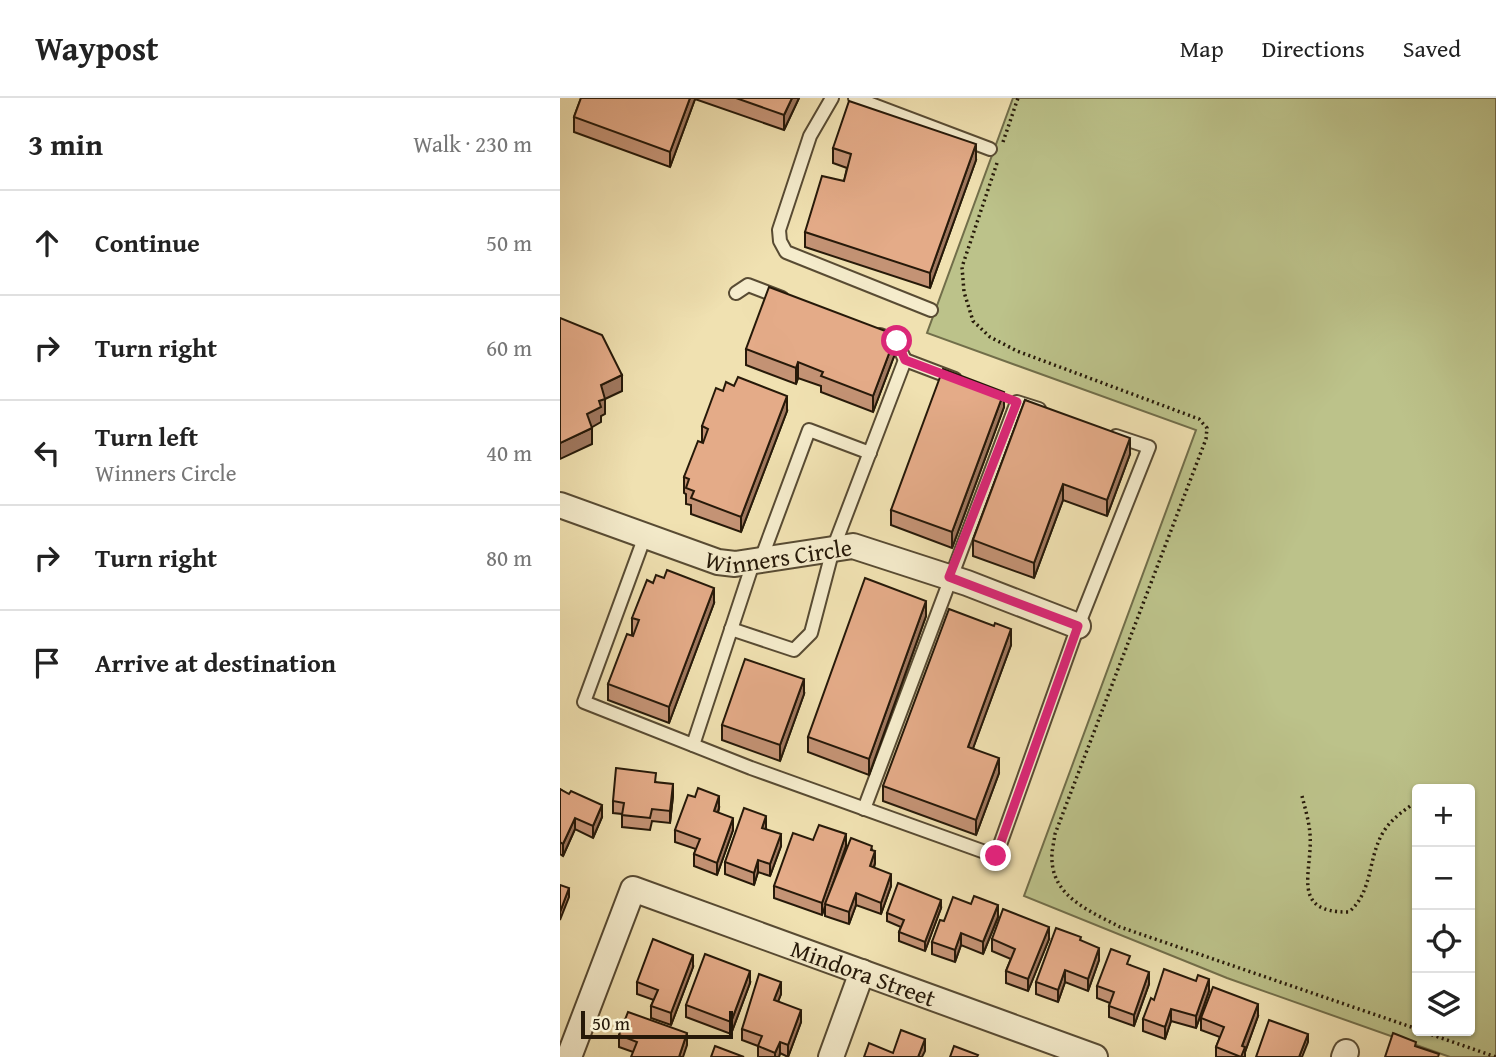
<!DOCTYPE html>
<meta charset="utf-8">
<style>
:root{--surface:#fff;--page:#f2f2f2;--text:#222;--muted:#767676;--line:#e0e0e0}
body{margin:0;font-family:"Gentium Book Plus",serif;background:var(--page);color:var(--text)}
.controls{position:absolute;right:21px;bottom:21px;display:grid;overflow:hidden;border-radius:7px;box-shadow:0 2px 5px #0004}
.controls button{width:63px;height:63px;display:grid;place-items:center;padding:0;border:0;border-bottom:2px solid var(--line);background:var(--surface);color:var(--text);font:35px sans-serif}
.scale{position:absolute;left:21px;bottom:18px;width:152px;box-sizing:border-box;padding-left:7px;border:4px solid #261909;border-top:0;font-size:19px;line-height:24px;white-space:nowrap;color:#261909;-webkit-text-stroke:5px #f5eccc;paint-order:stroke}
.stop{position:absolute;width:21px;height:21px;margin:-16px;border:5px solid #db2777;border-radius:50%;background:#fff}
.stop.end{background:#db2777;border-color:#fff;box-shadow:0 2px 7px #0008}
.list{margin:0;padding:0;list-style:none}
h2{display:flex;justify-content:space-between;align-items:center;height:91px;margin:0;padding:0 28px;font-size:30px}
h2 small{font-size:23px;font-weight:400;color:var(--muted)}
.list li{display:grid;grid-template-columns:46px 1fr auto;gap:21px;align-items:center;box-sizing:border-box;height:105px;padding:0 28px;border-top:2px solid var(--line)}
.list b{display:block;font-size:26px;white-space:nowrap}
.list p{margin:0;font-size:23px;white-space:nowrap;color:var(--muted)}
.list em{font-size:23px;font-style:normal;color:var(--muted)}
.icon{flex:none;width:38px;height:38px;fill:none;stroke:currentColor;stroke-width:2;stroke-linecap:round;stroke-linejoin:round}
.map{position:relative;flex:none;width:936px;height:959px;overflow:hidden}
header{display:flex;align-items:center;gap:42px;box-sizing:border-box;height:98px;padding:0 35px;background:var(--surface);border-bottom:2px solid var(--line)}
header strong{font-size:33px}
nav{display:flex;gap:38px;margin-inline-start:auto;font-size:24px}
main{display:flex}
aside{flex:1;background:var(--surface)}
.map>svg:first-child{display:block}
</style>
<header>
<strong>Waypost</strong>
<nav><a>Map</a><a>Directions</a><a>Saved</a></nav>
</header>
<main>
<aside>
<h2>3 min<small>Walk · 230 m</small></h2>
<ul class="list">
<li><svg class="icon" aria-label="ahead" viewBox="0 0 24 24"><path d="M12 20V5M6 11l6-6 6 6"/></svg><div><b>Continue</b></div><em>50 m</em></li>
<li><svg class="icon" aria-label="right" viewBox="0 0 24 24"><path d="M7 20v-9h11M14 6l5 5-5 5"/></svg><div><b>Turn right</b></div><em>60 m</em></li>
<li><svg class="icon" aria-label="left" viewBox="0 0 24 24"><path d="M17 20v-9H6M10 6l-5 5 5 5"/></svg><div><b>Turn left</b><p>Winners Circle</p></div><em>40 m</em></li>
<li><svg class="icon" aria-label="right" viewBox="0 0 24 24"><path d="M7 20v-9h11M14 6l5 5-5 5"/></svg><div><b>Turn right</b></div><em>80 m</em></li>
<li><svg class="icon" aria-label="arrive" viewBox="0 0 24 24"><path d="M6 21V4h12l-3 4 3 4H6"/></svg><div><b>Arrive at destination</b></div></li>
</ul>
</aside>
<div class="map">
<svg width="936" height="959" viewBox="0 0 936 959">
<rect width="100%" height="100%" fill="#f0e1b1"/>
<filter id="stains"><feTurbulence type="fractalNoise" baseFrequency=".00286" numOctaves="4"/><feColorMatrix values="0 0 0 0 .2 0 0 0 0 .09 0 0 0 0 .02 0 0 0 .5 -.17"/></filter>
<radialGradient id="worn" r=".72"><stop offset=".6" stop-color="#630" stop-opacity="0"/><stop offset="1" stop-color="#630" stop-opacity=".3"/></radialGradient>
<!-- green -->
<path fill="#bcc28a" stroke="#716e4a" stroke-width="2" fill-rule="evenodd" d="M 453,0 L 936,0 L 936,959 L 890,959 L 667,880 L 464,798 L 636,332 L 367,235 ZM 857,691 L 910,691 L 910,933 L 857,933 Z"/>
<g fill="none" stroke-linecap="round" stroke-linejoin="round">
<defs>
<g id="lane">
<polyline points="272,0 250,38 219,132 220,143 226,154 371,212"/>
<polyline points="295,0 430,51"/>
<polyline points="176,195 188,187 222,200"/>
<polyline points="320,237 336,243 345,262"/>
<polyline points="85,438 24,604 191,670 436,758 518,528 589,349 556,338"/>
<polyline points="200,464 249,332 310,355"/>
<polyline points="171,531 234,552 251,535 273,451 345,262 395,281"/>
<polyline points="133,647 193,465"/>
<polyline points="304,711 457,304 479,311"/>
</g>
<g id="street">
<path id="s1" d="M 0,407 L 158,464 L 175,466 L 293,448 L 407,485 L 518,528"/>
<path id="s2" d="M 9,959 L 73,791 L 535,959"/>
<polyline points="271,959 302,874"/>
<polyline points="784,959 786,954"/>
</g>
</defs>
<!-- lane casing -->
<use href="#lane" stroke="#584b33" stroke-width="16"/>
<!-- street casing -->
<use href="#street" stroke="#584b33" stroke-width="28"/>
<!-- path -->
<g stroke="#261909" stroke-width="3.5" stroke-dasharray="2 3.5" stroke-linecap="butt">
<polyline points="443,44 458,0"/>
<path d="M 437,65 L 402,169 L 404,194 L 413,223 L 430,239 L 457,253 L 639,321 L 647,330 L 646,341 L 495,736 C 494,744 491,755 492,763 C 494,800 532,814 560,829 L 857,931"/>
<path d="M 742,698 C 745,710 749,723 750,736 C 753,774 729,815 789,814 C 814,792 807,760 824,733 C 832,720 845,712 857,703"/>
<polyline points="861,933 936,959"/>
</g>
<!-- lane -->
<use href="#lane" stroke="#f5eccc" stroke-width="12"/>
<!-- street -->
<use href="#street" stroke="#f5eccc" stroke-width="24"/>
</g>
<!-- wall -->
<g fill="#c49375" stroke="#261909" stroke-width="2">
<polygon points="21,0 239,0 224,32 135,1 110,69 14,34 14,19"/>
<polygon points="273,50 416,62 370,190 245,149 245,134 284,83 287,70 273,65"/>
<polygon points="186,251 336,253 313,314 261,294 261,288 238,280 236,286 186,267"/>
<polygon points="465,302 570,356 547,418 503,402 474,480 413,458 413,442"/>
<polygon points="444,309 392,450 331,427 331,412"/>
<polygon points="227,313 181,434 131,416 131,407 126,406 126,396 124,395 124,379 143,344 142,344 142,328"/>
<polygon points="154,505 109,625 48,602 48,586 74,536 72,536 72,520"/>
<polygon points="366,518 309,677 248,654 248,639"/>
<polygon points="434,528 451,547 413,650 439,675 416,737 323,703 323,688"/>
<polygon points="244,596 220,663 162,642 162,627"/>
<polygon points="96,684 113,698 110,725 92,723 90,732 62,729 62,716 53,715 53,703"/>
<polygon points="0,691 42,719 33,740 15,731 3,758 0,756"/>
<polygon points="159,710 158,715 173,732 157,777 134,768 134,756 136,751 115,744 115,732"/>
<polygon points="206,731 221,748 210,778 198,774 194,787 165,776 165,764"/>
<polygon points="253,742 286,748 269,797 312,752 315,765 314,770 331,788 321,816 296,807 289,826 265,818 265,807 262,817 214,800 214,788"/>
<polygon points="381,810 365,853 339,843 339,834 341,829 327,823 327,815"/>
<polygon points="438,819 423,856 401,847 395,864 372,856 372,844 384,823"/>
<polygon points="432,841 489,841 468,893 446,885 446,873 451,861 432,853"/>
<polygon points="521,843 539,862 528,893 505,884 498,904 476,896 476,884"/>
<polygon points="570,867 589,886 574,928 549,919 549,908 550,905 537,900 537,888"/>
<polygon points="133,869 111,927 91,920 91,908 94,902 77,896 77,884"/>
<polygon points="190,885 171,936 126,919 126,907"/>
<polygon points="649,893 636,930 611,923 605,941 583,933 583,921 594,902"/>
<polygon points="221,896 218,903 241,924 228,959 220,955 219,959 198,959 198,948 182,942 182,931"/>
<polygon points="698,918 685,954 685,959 656,959 656,949 660,939 641,932 641,920"/>
<polygon points="59,937 127,947 73,954 59,949"/>
</g>
<!-- shaded-wall -->
<g fill="#a0785f" stroke="#261909" stroke-width="2">
<polygon points="130,0 135,0 135,1 110,69 110,54"/>
<polygon points="232,0 239,0 224,32 224,17"/>
<polygon points="416,46 416,62 370,190 370,175"/>
<polygon points="336,237 336,253 313,314 313,298"/>
<polygon points="238,264 238,280 236,286 236,270"/>
<polygon points="62,277 62,293 45,301 45,316 41,318 41,324 27,332 27,316 39,303 41,287"/>
<polygon points="444,294 444,309 392,450 392,434"/>
<polygon points="227,298 227,313 181,434 181,419"/>
<polygon points="32,330 32,346 0,361 0,345"/>
<polygon points="570,340 570,356 547,418 547,402"/>
<polygon points="503,386 503,402 474,480 474,465"/>
<polygon points="154,490 154,505 109,625 109,609"/>
<polygon points="366,503 366,518 309,677 309,661"/>
<polygon points="451,531 451,547 408,664 408,649"/>
<polygon points="244,581 244,596 220,663 220,647"/>
<polygon points="439,660 439,675 416,737 416,722"/>
<polygon points="113,686 113,698 110,725 110,713"/>
<polygon points="159,698 159,710 154,725 154,713"/>
<polygon points="42,707 42,719 33,740 33,728"/>
<polygon points="206,718 206,730 202,742 202,730"/>
<polygon points="15,720 15,731 3,758 3,746"/>
<polygon points="173,720 173,732 157,777 157,765"/>
<polygon points="221,736 221,748 210,778 210,766"/>
<polygon points="286,736 286,748 262,817 262,805"/>
<polygon points="315,753 315,765 310,780 310,768"/>
<polygon points="198,762 198,774 194,787 194,775"/>
<polygon points="331,776 331,788 321,816 321,805"/>
<polygon points="9,790 9,799 0,822 0,814"/>
<polygon points="296,795 296,807 289,826 289,814"/>
<polygon points="381,802 381,810 365,853 365,844"/>
<polygon points="438,807 438,819 423,856 423,844"/>
<polygon points="489,829 489,841 468,893 468,881"/>
<polygon points="401,835 401,847 395,864 395,852"/>
<polygon points="539,850 539,862 528,893 528,881"/>
<polygon points="133,857 133,869 111,927 111,915"/>
<polygon points="505,872 505,884 498,904 498,892"/>
<polygon points="190,873 190,885 171,936 171,924"/>
<polygon points="589,874 589,886 574,928 574,917"/>
<polygon points="649,881 649,893 636,930 636,918"/>
<polygon points="221,884 221,896 214,914 214,902"/>
<polygon points="698,906 698,918 685,954 685,959 681,959 682,948"/>
<polygon points="611,911 611,923 605,941 605,929"/>
<polygon points="241,912 241,924 228,959 228,947"/>
<polygon points="127,935 127,947 123,959 119,959"/>
<polygon points="748,936 748,944 742,959 739,959"/>
<polygon points="365,941 365,953 362,959 358,959"/>
<polygon points="220,944 220,955 219,959 215,959 215,955"/>
</g>
<!-- building -->
<g fill="#e4ab88" stroke="#261909" stroke-width="2">
<polygon points="21,0 130,0 110,54 14,19"/>
<polygon points="176,0 232,0 224,17"/>
<polygon points="289,3 416,46 370,175 245,134 262,78 284,83 291,56 273,50"/>
<polygon points="209,189 336,237 313,298 261,278 263,274 238,264 236,270 186,251"/>
<polygon points="0,220 42,237 62,277 41,287 45,301 39,303 41,309 27,316 32,330 0,345"/>
<polygon points="383,271 444,294 392,434 331,412"/>
<polygon points="178,279 227,298 181,419 131,400 134,393 126,390 129,381 124,379 138,343 143,345 148,331 142,328 156,290 163,293 166,284 174,288"/>
<polygon points="465,302 570,340 547,402 503,386 474,465 413,442"/>
<polygon points="107,472 154,490 109,609 48,586 67,536 73,538 79,522 72,520 87,482 93,485 96,477 104,480"/>
<polygon points="305,480 366,503 309,661 248,639"/>
<polygon points="389,511 434,528 435,525 451,531 408,649 439,660 416,722 323,688"/>
<polygon points="185,561 244,581 220,647 162,627"/>
<polygon points="56,670 96,675 95,684 113,686 110,713 92,711 90,720 62,717 64,705 53,703"/>
<polygon points="138,690 159,698 154,713 173,720 157,765 134,756 140,741 115,732 128,697 135,699"/>
<polygon points="0,691 9,696 11,693 42,707 33,728 15,720 3,746 0,744"/>
<polygon points="184,710 206,718 202,730 221,736 210,766 198,762 194,775 165,764"/>
<polygon points="259,727 286,736 262,805 214,788 233,735 253,742"/>
<polygon points="291,740 312,748 311,752 315,753 310,768 331,776 321,805 296,795 289,814 265,806"/>
<polygon points="338,785 381,802 365,844 339,834 344,822 327,815"/>
<polygon points="0,787 9,790 0,814"/>
<polygon points="414,798 438,807 423,844 401,835 395,852 372,844 380,822 384,823 393,799 411,806"/>
<polygon points="443,811 489,829 468,881 446,873 455,851 432,841"/>
<polygon points="496,830 521,839 520,842 539,850 528,881 505,872 498,892 476,884"/>
<polygon points="93,841 133,857 111,915 91,908 98,892 77,884"/>
<polygon points="551,851 570,858 567,866 589,874 574,917 549,908 554,894 537,888"/>
<polygon points="145,856 190,873 171,924 126,907"/>
<polygon points="604,871 636,883 638,877 649,881 636,918 611,911 605,929 583,921 591,900 594,902"/>
<polygon points="199,876 221,884 214,902 241,912 228,947 220,944 215,955 198,948 202,938 182,931"/>
<polygon points="653,889 698,906 682,948 685,949 681,959 656,949 664,929 641,920"/>
<polygon points="68,914 127,935 119,959 71,959 77,944 59,937"/>
<polygon points="709,922 748,936 739,959 696,959"/>
<polygon points="341,932 365,941 358,959 304,959 309,945 333,955"/>
<polygon points="833,935 856,944 855,948 879,956 878,959 825,959"/>
<polygon points="155,948 184,959 151,959"/>
<polygon points="394,948 418,957 417,959 390,959"/>
</g>
<g fill="none" stroke-linecap="round" stroke-linejoin="round">
<!-- route -->
<polyline stroke="#db2777" stroke-width="9" points="337,243 345,262 457,304 389,479 518,528 436,758"/>
</g>
<g text-anchor="middle" dominant-baseline="central" stroke-width="7" stroke-linejoin="round" paint-order="stroke">
<!-- street labels -->
<g font-size="24" fill="#261909" stroke="#f5eccc">
<text stroke="none"><textPath href="#s1" startOffset="229">Winners Circle</textPath></text>
<text stroke="none"><textPath href="#s2" startOffset="425">Mindora Street</textPath></text>
</g>
</g>
<rect width="100%" height="100%" filter="url(#stains)"/>
<rect width="100%" height="100%" fill="url(#worn)"/>
</svg>
<div class="controls">
<button>+</button>
<button>−</button>
<button><svg class="icon" aria-label="locate" viewBox="0 0 24 24"><circle cx="12" cy="12" r="6"/><path d="M12 2v4M12 18v4M2 12h4M18 12h4"/></svg></button>
<button><svg class="icon" aria-label="layers" viewBox="0 0 24 24"><path d="M12 4l9 5-9 5-9-5zM3 14l9 5 9-5"/></svg></button>
</div>
<div class="scale">50 m</div>
<div class="stop" style="left:337px;top:243px"></div>
<div class="stop end" style="left:436px;top:758px"></div>
</div>
</main>
